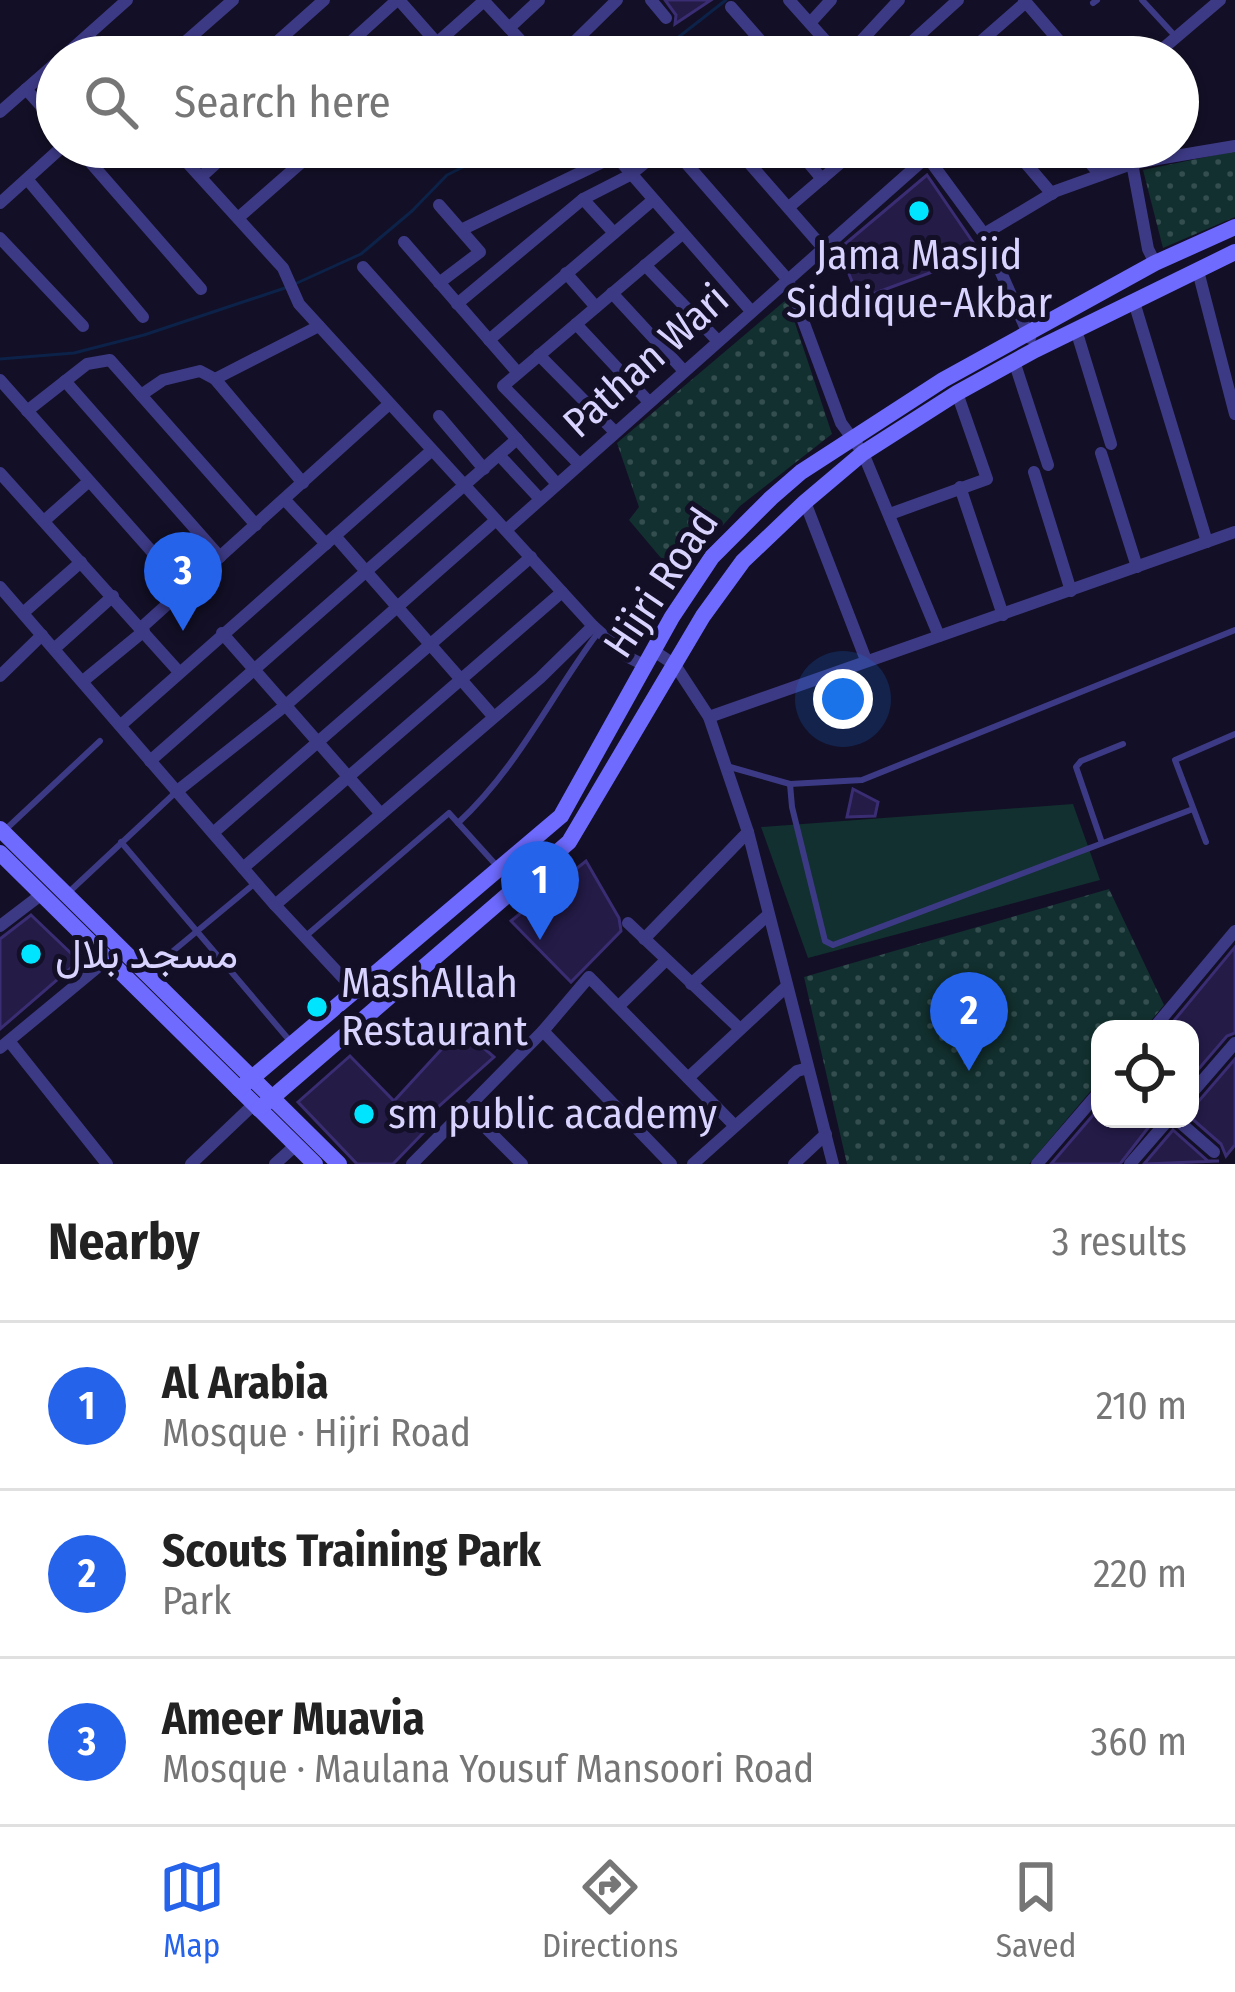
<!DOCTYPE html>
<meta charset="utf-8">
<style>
:root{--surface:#fff;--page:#f6f6f6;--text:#222;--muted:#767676;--line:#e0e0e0;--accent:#2563eb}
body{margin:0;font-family:"Fira Sans Condensed",Vazirmatn,sans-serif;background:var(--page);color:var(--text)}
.controls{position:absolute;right:36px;bottom:36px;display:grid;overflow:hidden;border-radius:24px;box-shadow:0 3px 9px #0004}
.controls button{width:108px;height:108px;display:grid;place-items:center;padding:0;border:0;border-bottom:3px solid var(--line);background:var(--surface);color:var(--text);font:60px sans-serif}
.you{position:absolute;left:843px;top:699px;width:42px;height:42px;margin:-30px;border:9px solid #fff;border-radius:50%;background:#1a73e8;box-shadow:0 0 0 18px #1a73e833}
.badge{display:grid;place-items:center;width:78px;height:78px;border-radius:50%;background:var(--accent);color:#fff;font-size:39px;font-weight:700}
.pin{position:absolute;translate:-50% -99px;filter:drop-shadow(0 3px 6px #0008)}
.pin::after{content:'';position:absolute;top:63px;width:42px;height:36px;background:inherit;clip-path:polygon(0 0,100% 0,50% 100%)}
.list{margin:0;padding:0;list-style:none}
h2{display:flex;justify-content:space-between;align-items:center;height:156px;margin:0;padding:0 48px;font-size:51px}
h2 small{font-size:39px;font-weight:400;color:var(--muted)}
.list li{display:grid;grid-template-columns:78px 1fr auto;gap:36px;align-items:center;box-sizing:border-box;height:168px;padding:0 48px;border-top:3px solid var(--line)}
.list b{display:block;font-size:45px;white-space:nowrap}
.list p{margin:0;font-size:39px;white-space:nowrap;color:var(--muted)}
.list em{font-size:39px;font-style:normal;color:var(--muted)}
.icon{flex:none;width:66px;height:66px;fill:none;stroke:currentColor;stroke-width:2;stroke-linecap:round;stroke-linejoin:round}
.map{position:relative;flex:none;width:1235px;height:1164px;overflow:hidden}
.search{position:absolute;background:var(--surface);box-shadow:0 3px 9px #0004;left:36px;right:36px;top:36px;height:132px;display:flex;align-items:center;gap:30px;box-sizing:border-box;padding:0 42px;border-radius:66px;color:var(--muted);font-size:45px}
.sheet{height:660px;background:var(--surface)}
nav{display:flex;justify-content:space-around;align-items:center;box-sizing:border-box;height:168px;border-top:3px solid var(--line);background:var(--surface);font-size:33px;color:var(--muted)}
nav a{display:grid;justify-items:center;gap:6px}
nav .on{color:var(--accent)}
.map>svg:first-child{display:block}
</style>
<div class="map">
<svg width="1235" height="1164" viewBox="0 0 1235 1164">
<defs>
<pattern id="park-dots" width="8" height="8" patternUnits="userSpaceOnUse" patternTransform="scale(3)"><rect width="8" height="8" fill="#12302f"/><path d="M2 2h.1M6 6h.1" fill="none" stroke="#344d4e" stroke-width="1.8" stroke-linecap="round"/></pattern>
</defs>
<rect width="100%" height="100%" fill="#130f26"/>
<!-- park -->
<g fill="url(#park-dots)">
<polygon points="1235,151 1235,217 1163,248 1143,170"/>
<polygon points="787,299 832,434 740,506 677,577 629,520 639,507 617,443"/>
<polygon points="1109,889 1164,1005 1144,1029 1100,1029 1100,1080 1029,1164 847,1164 804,977"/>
</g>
<!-- pitch -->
<polygon fill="#12302f" points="1073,804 1100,880 808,958 761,827"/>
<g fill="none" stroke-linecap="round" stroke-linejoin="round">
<!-- stream -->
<g stroke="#0c2248" stroke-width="3">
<polyline points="653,57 726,0"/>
<polyline points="297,283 361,254 412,211 447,175 503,147"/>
<polyline points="0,359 74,353 144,335 288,287"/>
</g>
</g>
<!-- building -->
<g fill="#241b47" stroke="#3b2d73" stroke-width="3">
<polygon points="665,0 711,0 675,24 676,15"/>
<polygon points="927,175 981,254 859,299 839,249"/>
<polygon points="853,789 878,802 875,816 847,817"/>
<polygon points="586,861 619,918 621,931 571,982 511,921"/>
<polygon points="31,915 79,961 0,1029 0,939"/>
<polygon points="1235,947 1235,1033 1227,1036 1190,1079 1190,1029 1167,1029"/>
<polygon points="461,1028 494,1057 418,1125 424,1132 393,1164 357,1164 298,1102 350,1056 394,1101"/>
<polygon points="1235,1059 1235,1145 1226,1156 1221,1144 1190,1117 1190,1105 1198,1102"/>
<polygon points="1100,1107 1100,1119 1155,1119 1120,1164 1051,1164"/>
<polygon points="1173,1130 1208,1161 1219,1161 1144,1164"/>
</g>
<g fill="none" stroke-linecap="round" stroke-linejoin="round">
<!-- lane -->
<g stroke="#3d3a85" stroke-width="6">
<polyline points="1142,0 1176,37"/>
<polyline points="1093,3 1097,0"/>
<polyline points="730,767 790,784 862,780 1235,630"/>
<polyline points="790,784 792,807 825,941 833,945 1193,809"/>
<path d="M 458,823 C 518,767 549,699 597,634"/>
<polyline points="5,830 100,741"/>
<polyline points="121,842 290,1041"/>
<polyline points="1206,842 1175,760 1235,734"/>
<polyline points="1102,843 1076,767 1081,761 1123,744"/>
<polyline points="69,892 176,792"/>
<polyline points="307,935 449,813 496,865"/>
<polyline points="149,971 254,884"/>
</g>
<!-- street -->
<g stroke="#3d3a85" stroke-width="12">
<polyline points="399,0 437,43"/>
<polyline points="483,0 536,57"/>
<polyline points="651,0 666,18"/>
<polyline points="789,0 840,57"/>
<polyline points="1024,0 1073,57"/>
<polyline points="731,7 775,57"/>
<polyline points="810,23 831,0"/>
<polyline points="509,28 539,0"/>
<polyline points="441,40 456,57"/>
<polyline points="80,43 92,57"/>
<polyline points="712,52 716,57"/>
<polyline points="63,57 127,0"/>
<polyline points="168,57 233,0"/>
<polyline points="260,57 324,0"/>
<polyline points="334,57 397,0"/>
<polyline points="421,57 485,0"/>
<polyline points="559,57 617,0"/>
<polyline points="846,57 899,0"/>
<polyline points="895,57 958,0"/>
<polyline points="963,57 1026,2"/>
<polyline points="1039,57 1058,40"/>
<polyline points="1153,57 1220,0"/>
<polyline points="26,89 57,124"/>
<polyline points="0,112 57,62"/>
<polyline points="77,147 201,289"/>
<polyline points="173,147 283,268 299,304 593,626 628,657 646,666"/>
<polyline points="608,147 751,311"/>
<polyline points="672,147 788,280 841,423 863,453 939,636"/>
<polyline points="735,147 824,249"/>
<polyline points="795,147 822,179"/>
<polyline points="920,147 984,234 1030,338"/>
<polyline points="1012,147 1052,194"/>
<polyline points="1077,147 1100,175"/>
<polyline points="1129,147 1148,249 1155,263"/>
<polyline points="201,177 234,147"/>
<polyline points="27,179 143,317"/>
<polyline points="583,199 630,175 664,147"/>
<polyline points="0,203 62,147"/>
<polyline points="439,205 480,252 439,283"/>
<polyline points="789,207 859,147"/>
<polyline points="238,218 319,147"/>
<polyline points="461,230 615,156"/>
<polyline points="984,234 1056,191 1134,163 1235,146"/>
<polyline points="0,238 83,326"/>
<polyline points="404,242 518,373"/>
<polyline points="645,265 718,341"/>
<polyline points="363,267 557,484"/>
<polyline points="1198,271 1235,414"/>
<polyline points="566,273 596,307"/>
<polyline points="612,293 684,371"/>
<polyline points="1134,302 1207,542"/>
<polyline points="457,304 583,199 614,233"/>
<polyline points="576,324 649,402"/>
<polyline points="1076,330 1111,444"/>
<polyline points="489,340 653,200"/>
<polyline points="539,355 615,432"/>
<polyline points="1014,361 1048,465"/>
<polyline points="0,380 185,589"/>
<polyline points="65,381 220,557"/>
<polyline points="141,395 163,380 200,371 215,379"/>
<polyline points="27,411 87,364 110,360 256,525"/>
<polyline points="439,416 484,469"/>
<polyline points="1101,453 1137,567"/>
<polyline points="499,455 540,499"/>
<polyline points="579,464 503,386 681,235"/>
<polyline points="1034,472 1071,591"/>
<polyline points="0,473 179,672"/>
<polyline points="303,483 215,379 319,326"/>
<polyline points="960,487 1003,615"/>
<polyline points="285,500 326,544"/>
<polyline points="805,502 866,660"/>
<polyline points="890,514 987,479 957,393"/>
<polyline points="44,521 88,482"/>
<polyline points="506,530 938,147"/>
<polyline points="335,536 493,716"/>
<polyline points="0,587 275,905 357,993"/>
<polyline points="23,613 81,562"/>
<polyline points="141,628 388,405"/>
<polyline points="222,633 381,814"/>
<polyline points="54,649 113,596"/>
<polyline points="654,651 675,665 709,717 748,832 833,1164"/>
<polyline points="0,676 42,635"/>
<polyline points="83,681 144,631"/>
<polyline points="709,717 1235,532"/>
<polyline points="121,725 431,451"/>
<polyline points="150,761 517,439"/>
<polyline points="176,792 286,705 496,520"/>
<polyline points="213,833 531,557"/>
<polyline points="243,868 562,592"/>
<polyline points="275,905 540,678 593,626"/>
<polyline points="628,923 739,1028"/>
<polyline points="0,926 42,894"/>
<polyline points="644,939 748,832"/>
<polyline points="691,984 768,915"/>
<polyline points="619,1006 666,960"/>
<polyline points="1153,1029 1235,931"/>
<polyline points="543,1031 671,1164"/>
<polyline points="9,1041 107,1164"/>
<polyline points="0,1048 110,957"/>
<polyline points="688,1078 787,986"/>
<polyline points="1190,1095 1235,1043"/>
<polyline points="467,1109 522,1164"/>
<polyline points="1176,1119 1214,1152"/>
<polyline points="191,1164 254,1104"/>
<polyline points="275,1164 296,1145"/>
<polyline points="412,1164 543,1031 589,977 734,1125"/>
<polyline points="693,1164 797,1071 808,1068"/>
<polyline points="794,1164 826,1134"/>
<polyline points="1037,1164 1100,1091"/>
<polyline points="1130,1164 1169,1119"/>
</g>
<!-- secondary -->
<g stroke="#6f6bff" stroke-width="16">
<polyline points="0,829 339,1164"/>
<polyline points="0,853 315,1164"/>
<polyline points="239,1089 561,816 672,617 712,557 771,498 801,472 943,380 1155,263 1235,227"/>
<polyline points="259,1109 569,842 703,616 743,561 805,502 863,453 957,393 1035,350 1235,252"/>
</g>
</g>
<!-- markers -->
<g fill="#00e5ff" stroke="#130f26" stroke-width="4.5">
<circle cx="919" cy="211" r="12"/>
<circle cx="31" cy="954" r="12"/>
<circle cx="317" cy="1007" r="12"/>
<circle cx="364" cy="1114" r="12"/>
</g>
<g text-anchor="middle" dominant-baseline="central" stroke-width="10" stroke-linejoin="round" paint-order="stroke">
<!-- poi labels -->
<g font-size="42" fill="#d9d4ff" stroke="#130f26" text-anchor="start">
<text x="919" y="255" text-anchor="middle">Jama Masjid<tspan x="919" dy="48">Siddique-Akbar</tspan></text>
<text x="55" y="954">مسجد بلال</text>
<text x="341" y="983">MashAllah<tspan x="341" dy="48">Restaurant</tspan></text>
<text x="388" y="1114">sm public academy</text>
</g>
<!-- street labels -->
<g font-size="42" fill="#d9d4ff" stroke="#130f26">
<text transform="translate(646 361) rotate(-42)">Pathan Wari</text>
<text transform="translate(661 583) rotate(-56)">Hijri Road</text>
</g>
</g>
</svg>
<div class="controls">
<button><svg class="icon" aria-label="locate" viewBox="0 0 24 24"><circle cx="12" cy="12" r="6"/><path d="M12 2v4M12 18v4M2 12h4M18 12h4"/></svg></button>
</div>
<div class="you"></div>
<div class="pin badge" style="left:540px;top:940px">1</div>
<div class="pin badge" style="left:969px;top:1071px">2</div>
<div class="pin badge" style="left:183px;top:631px">3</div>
<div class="search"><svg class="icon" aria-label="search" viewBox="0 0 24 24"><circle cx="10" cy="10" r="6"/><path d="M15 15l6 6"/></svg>Search here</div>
</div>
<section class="sheet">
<h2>Nearby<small>3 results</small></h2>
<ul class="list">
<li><span class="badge">1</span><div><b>Al Arabia</b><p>Mosque · Hijri Road</p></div><em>210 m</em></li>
<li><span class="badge">2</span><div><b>Scouts Training Park</b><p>Park</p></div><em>220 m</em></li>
<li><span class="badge">3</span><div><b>Ameer Muavia</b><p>Mosque · Maulana Yousuf Mansoori Road</p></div><em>360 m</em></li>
</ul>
</section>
<nav>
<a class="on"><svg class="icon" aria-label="map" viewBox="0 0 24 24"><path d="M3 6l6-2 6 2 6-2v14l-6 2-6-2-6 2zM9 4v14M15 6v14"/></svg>Map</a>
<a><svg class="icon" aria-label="directions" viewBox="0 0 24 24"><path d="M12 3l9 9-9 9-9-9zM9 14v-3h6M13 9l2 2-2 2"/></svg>Directions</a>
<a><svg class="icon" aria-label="saved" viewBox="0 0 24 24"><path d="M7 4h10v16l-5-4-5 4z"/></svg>Saved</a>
</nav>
